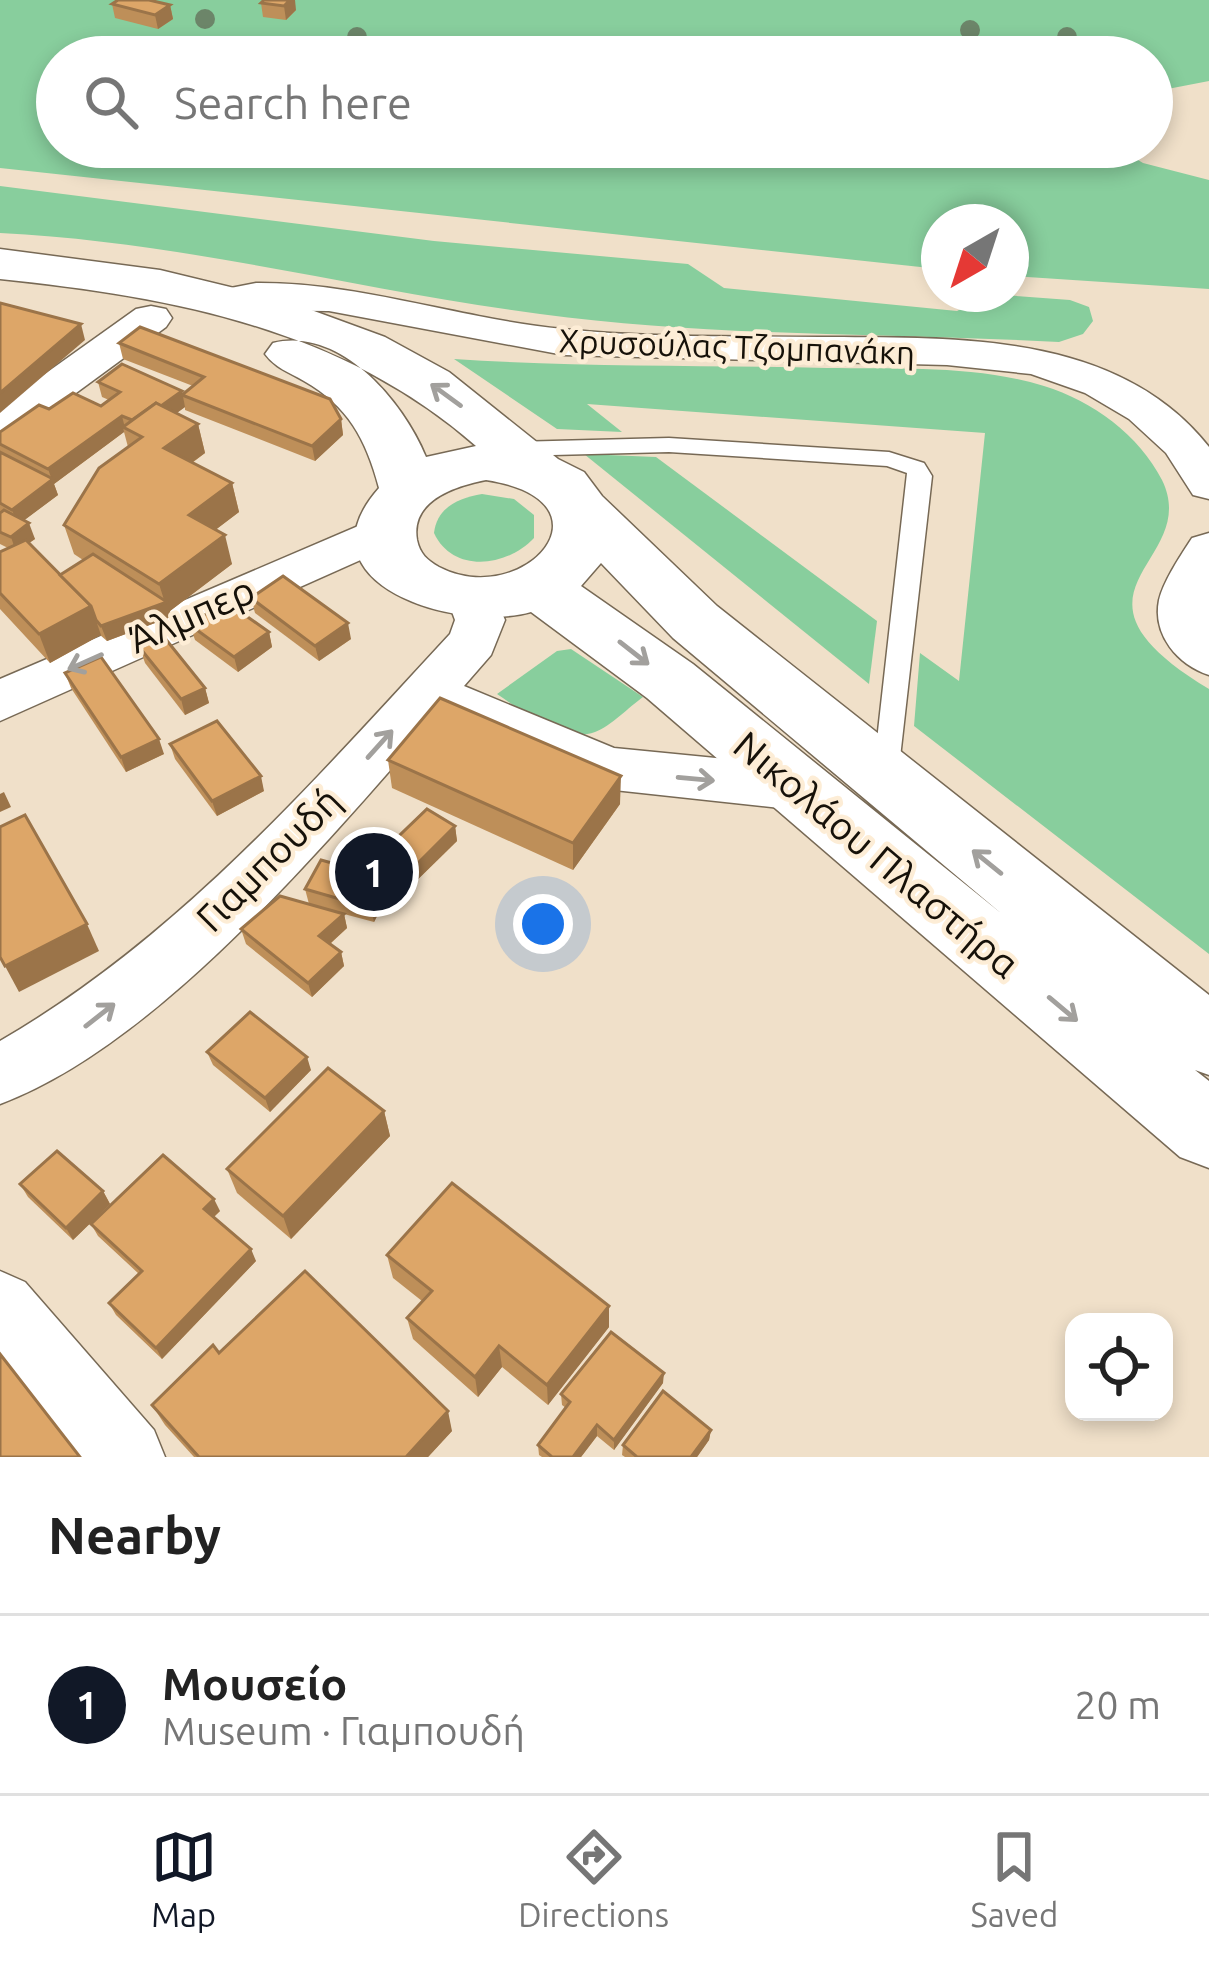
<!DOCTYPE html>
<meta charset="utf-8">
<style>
:root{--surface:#fff;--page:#f2f2f2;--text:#222;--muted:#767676;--line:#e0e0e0;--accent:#111827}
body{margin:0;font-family:Ubuntu,sans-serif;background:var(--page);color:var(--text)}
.controls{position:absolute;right:36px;bottom:36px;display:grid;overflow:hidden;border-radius:24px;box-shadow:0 6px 18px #0003}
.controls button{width:108px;height:108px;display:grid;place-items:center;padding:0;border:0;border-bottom:3px solid var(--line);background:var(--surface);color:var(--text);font:60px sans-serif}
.compass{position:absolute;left:921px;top:204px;width:108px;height:108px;border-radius:50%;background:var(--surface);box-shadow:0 6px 18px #0003;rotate:219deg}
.you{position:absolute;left:543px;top:924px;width:42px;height:42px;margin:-30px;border:9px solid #fff;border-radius:50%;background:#1a73e8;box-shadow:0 0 0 18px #1a73e833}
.badge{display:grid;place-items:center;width:78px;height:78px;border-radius:50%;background:var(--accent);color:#fff;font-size:39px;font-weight:700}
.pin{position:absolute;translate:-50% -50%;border:6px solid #fff;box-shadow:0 3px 12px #0006}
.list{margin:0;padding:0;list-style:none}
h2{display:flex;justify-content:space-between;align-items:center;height:156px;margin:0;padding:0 48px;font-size:51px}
h2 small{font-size:39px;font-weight:400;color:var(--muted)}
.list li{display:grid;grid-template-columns:78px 1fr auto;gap:36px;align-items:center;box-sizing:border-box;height:180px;padding:0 48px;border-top:3px solid var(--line)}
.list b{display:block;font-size:45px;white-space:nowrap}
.list p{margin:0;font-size:39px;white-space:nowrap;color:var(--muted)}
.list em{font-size:39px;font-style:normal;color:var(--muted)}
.icon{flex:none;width:66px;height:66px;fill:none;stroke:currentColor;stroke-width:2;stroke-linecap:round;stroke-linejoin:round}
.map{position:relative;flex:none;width:1209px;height:1457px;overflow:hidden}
.search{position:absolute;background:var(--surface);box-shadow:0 6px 18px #0003;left:36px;right:36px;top:36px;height:132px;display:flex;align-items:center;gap:30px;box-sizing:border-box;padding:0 42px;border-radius:66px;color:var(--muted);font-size:45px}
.sheet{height:336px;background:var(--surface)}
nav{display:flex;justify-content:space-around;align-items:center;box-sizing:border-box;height:168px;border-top:3px solid var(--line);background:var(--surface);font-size:33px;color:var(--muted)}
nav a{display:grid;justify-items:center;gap:6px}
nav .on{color:var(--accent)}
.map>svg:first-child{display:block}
</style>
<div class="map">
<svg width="1209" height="1457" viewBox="0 0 1209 1457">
<rect width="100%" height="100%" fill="#f0e0c9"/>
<!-- green -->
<g fill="#88ce9d">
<polygon points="0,0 1209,0 1209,81 1152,92 1152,57 57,57 57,147 1117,147 1143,163 1209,180 1209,289 1011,276 1011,222 939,222 939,269 0,168"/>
<path d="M 0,186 L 434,241 L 688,264 L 724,288 L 957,311 L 990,294 L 1070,300 L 1089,307 L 1093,321 L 1083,334 L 1059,342 C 887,333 711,337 540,314 C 359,290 183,242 0,233 Z"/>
<path d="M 454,359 C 579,367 703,365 827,368 C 898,369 976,365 1044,386 C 1093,401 1139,435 1162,480 C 1203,564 1044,589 1209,689 L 1209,954 L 914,726 L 920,653 L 959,681 L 985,433 L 587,404 L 622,432 L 557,429 Z"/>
<polygon points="584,454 656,457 877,621 869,684"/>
<path d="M 482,494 L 514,499 L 534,515 L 534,538 C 507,567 453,574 434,533 C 437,507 459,498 482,494 Z"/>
<path d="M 571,649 L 643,697 C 629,707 611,726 595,732 C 561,744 523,711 497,694 L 557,651 Z"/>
</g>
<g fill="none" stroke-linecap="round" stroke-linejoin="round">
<defs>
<polygon id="lane" points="669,438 889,452 924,463 932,476 897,784 877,784 873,776 907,473 887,466 669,452 514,456 503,449 514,442"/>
<g id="street">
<path d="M 256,283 C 360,282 459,319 563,329 C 648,338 733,336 819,337 C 952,338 1117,330 1209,447 L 1209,499 L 1193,495 L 1166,453 L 1129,419 L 1085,393 L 1031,374 L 947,365 L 564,355 L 329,311 L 210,310 L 204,301 L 210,292 Z"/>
<polygon points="151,306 166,309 172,318 166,327 16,437 0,441 0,406 136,309"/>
<polygon points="384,515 401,520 408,531 401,542 0,721 0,679"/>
<path d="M 1209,533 L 1209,675 C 1178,665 1152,635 1159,600 C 1164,580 1181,555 1192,538 Z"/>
<path d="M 472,580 L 490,586 L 505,620 L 491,655 L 464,686 L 614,748 L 798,766 L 818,773 L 826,788 L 818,803 L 798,810 L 614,790 L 555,771 L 436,718 C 325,844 158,1045 0,1104 L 0,1041 C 178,938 312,783 450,634 L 455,620 L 447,598 L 454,586 Z"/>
<polygon points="0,1271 25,1282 154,1430 165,1457 78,1457 0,1363"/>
</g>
<path id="secondary" d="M 0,249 L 160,270 L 284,300 L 385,337 L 449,372 L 558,459 L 584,472 L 602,496 L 717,606 L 1209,995 L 1209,1075 L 1195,1070 L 1209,1081 L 1209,1168 L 1180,1157 L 647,698 L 531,612 C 458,633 294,584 379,488 C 366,439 348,406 304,381 C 289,372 275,368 265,354 L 273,343 C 340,326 403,401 426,457 L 476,446 C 341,328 173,297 0,279 ZM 486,480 C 621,501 524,611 439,567 C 427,560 420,554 417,540 C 410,500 456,486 486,480 ZM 601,563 L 673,638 L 1002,914 L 693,664 L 581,586 Z"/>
</defs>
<!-- lane casing -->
<use href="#lane" stroke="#776955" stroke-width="3"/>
<!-- street casing -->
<use href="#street" stroke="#776955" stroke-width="3"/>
<!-- secondary casing -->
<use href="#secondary" stroke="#776955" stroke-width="3"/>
<!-- lane -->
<use href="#lane" fill="#fff" fill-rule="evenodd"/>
<!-- street -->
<use href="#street" fill="#fff" fill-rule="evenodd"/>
<!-- secondary -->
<use href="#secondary" fill="#fff" fill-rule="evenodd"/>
</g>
<!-- trees -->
<g fill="#6c8569">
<circle cx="205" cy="19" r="10"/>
<circle cx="970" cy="30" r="10"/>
<circle cx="357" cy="37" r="10"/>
<circle cx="1067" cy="37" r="10"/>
</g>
<!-- wall -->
<g fill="#be8f59" fill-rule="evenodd">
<polygon points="264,0 296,10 286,20 263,17 261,3"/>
<polygon points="112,4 170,5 173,19 158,29 115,18"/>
<path d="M 119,343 L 341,419 L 343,435 L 315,461 L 185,410 L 185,407 L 176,413 L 198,424 L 205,453 L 192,463 L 232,483 L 239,512 L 215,530 L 232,564 L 170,611 L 171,617 L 107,641 L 100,635 L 50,663 L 0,609 L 0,552 L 8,548 L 0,544 L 0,432 L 49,409 L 101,406 L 109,400 L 102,397 L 98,382 L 182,391 L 183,394 L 193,386 L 123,359 ZM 124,432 L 128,447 L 64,525 L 74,554 L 83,560 L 60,575 L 29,543 L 35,539 L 24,520 L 58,495 L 54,484 Z"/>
<polygon points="251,598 351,639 319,661 255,613"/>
<polygon points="190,625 269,632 272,647 238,672 195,640"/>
<polygon points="140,648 205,688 209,703 185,715 145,663"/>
<polygon points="65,673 164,754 126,772 71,688"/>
<polygon points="170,744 264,791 217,816 175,759"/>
<polygon points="388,760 620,804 573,870 392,788"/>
<polygon points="455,826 457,841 408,889 380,872 377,857"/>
<polygon points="305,889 389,893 374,922 344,914 347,928 330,944 341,952 344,966 312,997 246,944 241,929 309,904"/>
<polygon points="207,1052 311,1070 270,1112 213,1065"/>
<polygon points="384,1111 390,1136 291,1239 237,1193 227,1169"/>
<polygon points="20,1184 103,1191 110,1204 73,1240 28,1197"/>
<polygon points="220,1211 214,1217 256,1261 162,1359 116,1315 109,1303 139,1274 98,1236 91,1224"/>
<polygon points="387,1255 609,1327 548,1405 502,1367 478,1397 413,1339 407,1318 422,1301 393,1278"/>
<polygon points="219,1353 452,1431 428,1457 194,1457 165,1425 152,1405"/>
<polygon points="663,1383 614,1450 597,1436 581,1457 542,1457 539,1455 538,1445 566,1408 562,1405 561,1394"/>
<polygon points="711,1430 709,1440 697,1457 625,1457 622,1455 623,1445"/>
</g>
<!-- shaded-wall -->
<g fill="#9b7449">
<polygon points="290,0 295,0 296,10 286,20 284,6"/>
<polygon points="170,5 173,19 158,29 155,15"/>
<polygon points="81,324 85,340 0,413 0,393"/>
<polygon points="182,391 185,407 142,439 137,423"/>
<polygon points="122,416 125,428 123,427 124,432 54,484 58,495 18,525 12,510 52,480 48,469"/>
<polygon points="341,419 343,435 315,461 312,446"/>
<polygon points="198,424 205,453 172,477 164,448"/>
<polygon points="232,483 239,512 197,544 189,515"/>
<polygon points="29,523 35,539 16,552 11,537"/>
<polygon points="225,535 232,564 170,611 171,617 107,641 101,626 165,603 159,584"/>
<polygon points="91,606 101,635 50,663 39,634"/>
<polygon points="348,623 351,639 319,661 315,646"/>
<polygon points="269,632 272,647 238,672 234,657"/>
<polygon points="205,688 209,703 185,715 181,699"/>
<polygon points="159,739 164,754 126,772 121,757"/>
<polygon points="261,776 264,791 217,816 212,801"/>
<polygon points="621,776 620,804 573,870 573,843"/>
<polygon points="4,792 11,807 0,812 0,794"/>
<polygon points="455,826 457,841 408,889 406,875"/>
<polygon points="386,878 389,893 374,922 371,908"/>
<polygon points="344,914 347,928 323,950 319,936"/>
<polygon points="87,924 99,951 19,992 5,966"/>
<polygon points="341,952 344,966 312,997 308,983"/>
<polygon points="307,1057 311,1070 270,1112 265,1098"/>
<polygon points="384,1111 390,1136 291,1239 283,1216"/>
<polygon points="103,1191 110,1204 73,1240 66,1228"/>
<polygon points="214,1199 220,1211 209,1221 204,1209"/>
<polygon points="251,1249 256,1261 162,1359 156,1348"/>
<polygon points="609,1306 609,1327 548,1405 547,1385"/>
<polygon points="499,1346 502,1367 478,1397 475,1377"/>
<polygon points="664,1373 663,1383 614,1450 614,1440"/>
<polygon points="448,1411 452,1431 428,1457 406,1457"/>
<polygon points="597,1425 597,1436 581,1457 573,1457"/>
<polygon points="711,1430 709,1440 697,1457 691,1457"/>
</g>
<!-- building -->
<g fill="#dda668" stroke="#9b7449" stroke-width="3">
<polygon points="118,0 149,0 170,5 155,15 112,4"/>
<polygon points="264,0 290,0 284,6 261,3"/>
<polygon points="0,303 81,324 0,393"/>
<polygon points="140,327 330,399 341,419 312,446 182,395 204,377 119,343"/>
<polygon points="122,364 182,391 161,406 156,403 132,420 122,416 48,469 0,444 0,432 39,405 49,409 73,393 101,406 120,392 98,382"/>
<polygon points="156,403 198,424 164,448 232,483 189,515 225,535 159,584 64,525 99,468 142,437 123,427"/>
<polygon points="0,452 53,479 12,510 0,503"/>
<polygon points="4,510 29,523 11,537 0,532 0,513"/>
<polygon points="26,540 91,606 39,634 0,593 0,552"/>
<polygon points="93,554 167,602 101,626 96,620 91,606 60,575"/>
<polygon points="283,576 348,623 315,646 251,598"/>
<polygon points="225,601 269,632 234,657 190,625"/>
<polygon points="164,637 205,688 181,699 140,648"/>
<polygon points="101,657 159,739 121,757 65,673"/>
<polygon points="440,698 621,776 573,843 388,760"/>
<polygon points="217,721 261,776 212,801 170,744"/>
<polygon points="427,809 455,826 406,875 377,857"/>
<polygon points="25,815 87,924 5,966 0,957 0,827"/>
<polygon points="321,860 386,878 371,908 305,889"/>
<polygon points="280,896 344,914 319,936 341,952 308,983 241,929"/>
<polygon points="250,1012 307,1057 265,1098 207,1052"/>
<polygon points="328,1068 384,1111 283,1216 227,1169"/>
<polygon points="57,1151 103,1191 66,1228 20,1184"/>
<polygon points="163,1155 214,1199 204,1209 251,1249 156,1348 109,1303 142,1271 91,1224"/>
<polygon points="452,1183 609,1306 547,1385 499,1346 475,1377 407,1318 432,1291 387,1255"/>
<polygon points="305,1271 448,1411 406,1457 199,1457 152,1405 213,1345 219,1353"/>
<polygon points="611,1332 664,1373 614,1440 597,1425 573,1457 552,1457 538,1445 570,1402 561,1394"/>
<polygon points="0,1354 80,1457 0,1457"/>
<polygon points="663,1391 711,1430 691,1457 637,1457 623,1445"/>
</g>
<!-- one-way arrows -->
<defs><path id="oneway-shaft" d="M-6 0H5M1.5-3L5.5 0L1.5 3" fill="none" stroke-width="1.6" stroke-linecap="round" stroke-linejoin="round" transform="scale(3)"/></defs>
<g stroke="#a2a09d">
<use href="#oneway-shaft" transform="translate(446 395) rotate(-144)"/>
<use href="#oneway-shaft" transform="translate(634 653) rotate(38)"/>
<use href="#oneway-shaft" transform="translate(85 662) rotate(156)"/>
<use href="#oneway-shaft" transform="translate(380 744) rotate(-48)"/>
<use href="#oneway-shaft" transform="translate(696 779) rotate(5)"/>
<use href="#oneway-shaft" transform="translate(987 862) rotate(-141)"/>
<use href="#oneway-shaft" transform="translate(1063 1009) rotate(40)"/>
<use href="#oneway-shaft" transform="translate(100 1015) rotate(-38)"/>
</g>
<g text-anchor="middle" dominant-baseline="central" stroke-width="9" stroke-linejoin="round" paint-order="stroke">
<!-- far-street labels -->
<g font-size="33" fill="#161109" stroke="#fdedd6">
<text transform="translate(737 346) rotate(2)">Χρυσούλας Τζομπανάκη</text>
</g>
<!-- street labels -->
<g font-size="39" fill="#161109" stroke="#fdedd6">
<text transform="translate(191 614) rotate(-24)">Άλμπερ</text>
<text transform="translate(877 854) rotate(40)">Νικολάου Πλαστήρα</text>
<text transform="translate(268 859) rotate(-45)">Γιαμπουδή</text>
</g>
</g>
</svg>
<div class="controls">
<button><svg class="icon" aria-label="locate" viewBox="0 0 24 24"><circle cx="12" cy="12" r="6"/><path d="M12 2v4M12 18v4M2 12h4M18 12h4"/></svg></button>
</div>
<svg class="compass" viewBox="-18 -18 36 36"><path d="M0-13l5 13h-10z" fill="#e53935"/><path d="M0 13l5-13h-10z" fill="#767676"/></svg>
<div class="you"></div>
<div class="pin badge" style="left:374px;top:872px">1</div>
<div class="search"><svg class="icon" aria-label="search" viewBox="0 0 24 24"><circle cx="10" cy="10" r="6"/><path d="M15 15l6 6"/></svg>Search here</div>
</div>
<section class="sheet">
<h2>Nearby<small></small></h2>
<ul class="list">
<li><span class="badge">1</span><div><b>Μουσείο</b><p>Museum · Γιαμπουδή</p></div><em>20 m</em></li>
</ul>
</section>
<nav>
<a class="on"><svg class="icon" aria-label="map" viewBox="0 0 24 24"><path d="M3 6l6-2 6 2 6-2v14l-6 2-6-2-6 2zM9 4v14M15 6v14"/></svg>Map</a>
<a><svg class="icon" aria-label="directions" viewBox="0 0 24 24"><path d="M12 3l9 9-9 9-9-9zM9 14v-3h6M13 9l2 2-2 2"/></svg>Directions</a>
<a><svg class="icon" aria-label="saved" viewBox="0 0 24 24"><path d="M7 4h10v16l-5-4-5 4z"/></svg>Saved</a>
</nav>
